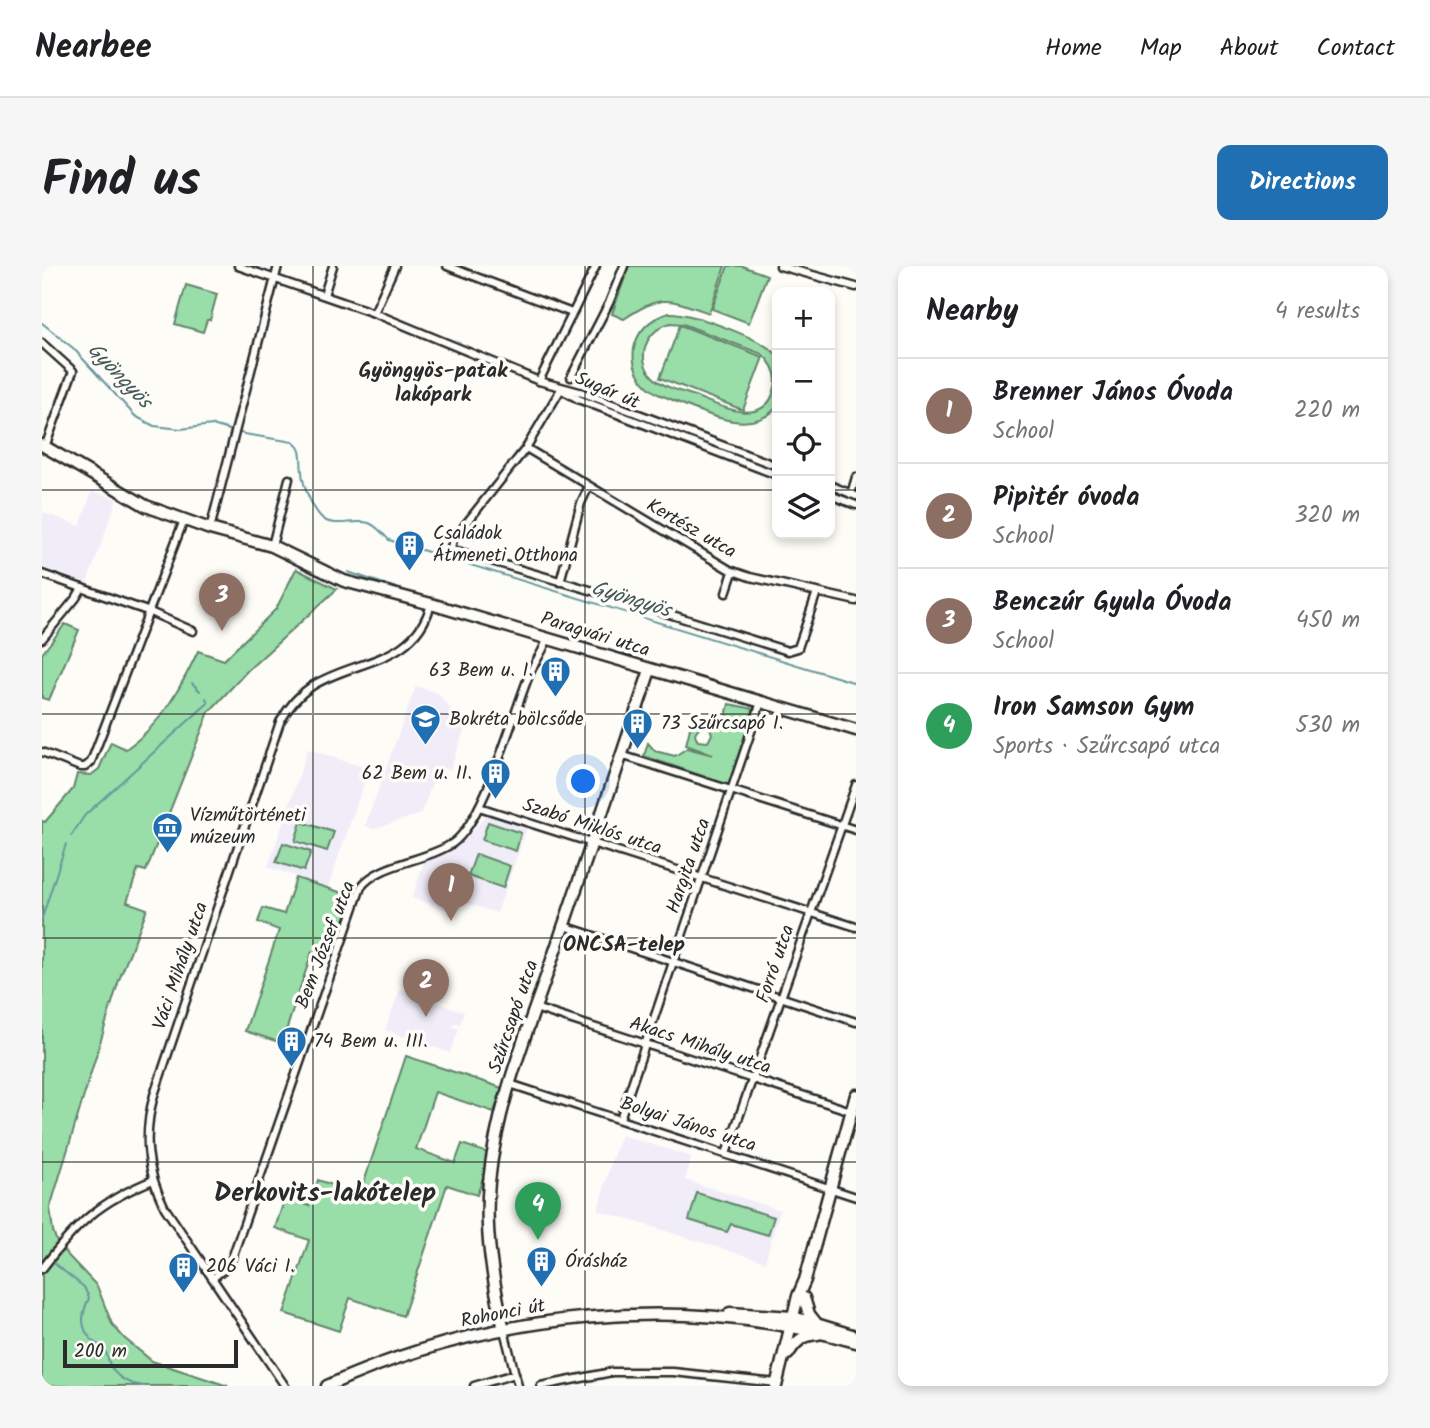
<!DOCTYPE html>
<meta charset="utf-8">
<style>
:root{--surface:#fff;--page:#f6f6f6;--text:#202124;--muted:#757577;--line:#e0e0e0;--accent:#1f6fb2}
body{margin:0;font-family:Kalam,sans-serif;background:var(--page);color:var(--text)}
.controls{position:absolute;right:21px;top:21px;display:grid;overflow:hidden;border-radius:14px;box-shadow:0 4px 10px #0003}
.controls button{width:63px;height:63px;display:grid;place-items:center;padding:0;border:0;border-bottom:2px solid var(--line);background:var(--surface);color:var(--text);font:35px sans-serif}
.scale{position:absolute;left:21px;bottom:18px;width:175px;box-sizing:border-box;padding-left:7px;border:4px solid #2b2b2b;border-top:0;font-size:19px;line-height:24px;white-space:nowrap;color:#2b2b2b;-webkit-text-stroke:5px #fdfcf7;paint-order:stroke}
.you{position:absolute;left:542px;top:516px;width:24px;height:24px;margin:-18px;border:5px solid #fff;border-radius:50%;background:#1a73e8;box-shadow:0 0 0 10px #1a73e833}
.badge{display:grid;place-items:center;width:46px;height:46px;border-radius:50%;background:var(--accent);color:#fff;font-size:23px;font-weight:700}
.pin{position:absolute;translate:-50% -58px;filter:drop-shadow(0 2px 4px #0008)}
.pin::after{content:'';position:absolute;top:37px;width:24px;height:21px;background:inherit;clip-path:polygon(0 0,100% 0,50% 100%)}
.list{margin:0;padding:0;list-style:none}
h2{display:flex;justify-content:space-between;align-items:center;height:91px;margin:0;padding:0 28px;font-size:30px}
h2 small{font-size:23px;font-weight:400;color:var(--muted)}
.list li{display:grid;grid-template-columns:46px 1fr auto;gap:21px;align-items:center;box-sizing:border-box;height:105px;padding:0 28px;border-top:2px solid var(--line)}
.list b{display:block;font-size:26px;white-space:nowrap}
.list p{margin:0;font-size:23px;white-space:nowrap;color:var(--muted)}
.list em{font-size:23px;font-style:normal;color:var(--muted)}
.icon{flex:none;width:38px;height:38px;fill:none;stroke:currentColor;stroke-width:2;stroke-linecap:round;stroke-linejoin:round}
.map{position:relative;flex:none;width:814px;height:1120px;overflow:hidden;border-radius:14px}
header{display:flex;align-items:center;gap:42px;box-sizing:border-box;height:98px;padding:0 35px;background:var(--surface);border-bottom:2px solid var(--line)}
header strong{font-size:33px}
nav{display:flex;gap:38px;margin-inline-start:auto;font-size:24px}
.intro{display:flex;align-items:center;justify-content:space-between;box-sizing:border-box;height:168px;padding:0 42px}
h1{margin:0;font-size:49px}
.button{padding:18px 32px;border-radius:14px;background:var(--accent);color:#fff;font-size:24px;font-weight:700}
main{display:flex;gap:42px;padding:0 42px}
aside{flex:1;background:var(--surface);border-radius:14px;box-shadow:0 4px 10px #0003}
.map>svg:first-child{display:block}
</style>
<header>
<strong>Nearbee</strong>
<nav><a>Home</a><a>Map</a><a>About</a><a>Contact</a></nav>
</header>
<div class="intro"><h1>Find us</h1><a class="button">Directions</a></div>
<main>
<div class="map">
<svg width="814" height="1120" viewBox="0 0 814 1120">
<rect width="100%" height="100%" fill="#fdfcf7"/>
<filter id="ink" filterUnits="userSpaceOnUse"><feTurbulence type="fractalNoise" baseFrequency=".0143" numOctaves="2"/><feDisplacementMap in="SourceGraphic" scale="14" xChannelSelector="R" yChannelSelector="G"/><feConvolveMatrix kernelMatrix="1 2 1 2 8 2 1 2 1" color-interpolation-filters="sRGB"/></filter>
<g filter="url(#ink)">
<!-- built -->
<g fill="#f0edf9">
<polygon points="50,225 75,233 45,317 0,301 0,246 38,260"/>
<polygon points="374,420 396,427 423,462 408,504 396,501 379,548 331,563 323,560"/>
<polygon points="266,483 327,503 286,621 226,601"/>
<polygon points="446,549 485,562 455,647 412,633 407,644 370,632 382,596 404,588 422,575 443,550"/>
<polygon points="358,723 422,746 418,758 412,757 411,761 417,763 408,787 343,764"/>
<polygon points="579,869 650,891 643,914 738,944 723,996 556,944 570,893"/>
</g>
<!-- green -->
<g fill="#99dda9" stroke="#62846a" stroke-width="2" fill-rule="evenodd">
<path d="M 587,0 L 683,0 L 667,47 C 626,32 619,28 582,53 L 570,48 Z"/>
<polygon points="686,0 700,0 725,9 707,57 670,43"/>
<polygon points="144,19 175,28 168,54 165,54 161,66 133,58"/>
<path d="M 627,47 C 649,46 721,73 735,89 L 735,141 C 706,175 651,141 616,128 C 578,106 586,58 627,47 ZM 629,57 L 641,58 L 720,88 C 730,97 736,108 733,121 C 724,165 675,139 650,129 C 638,125 621,121 611,111 C 592,92 605,63 629,57 Z"/>
<polygon points="638,59 721,91 701,144 618,112"/>
<path d="M 254,303 L 295,323 L 206,404 L 167,446 L 104,605 L 96,603 L 85,636 L 105,643 L 77,714 L 8,942 L 11,965 L 16,979 L 55,1020 L 70,1058 L 82,1072 L 110,1095 L 186,1120 L 0,1120 L 0,555 L 3,556 L 31,523 L 35,508 L 49,509 L 57,503 L 69,476 L 84,483 C 119,459 138,423 156,385 L 182,394 L 234,343 Z"/>
<polygon points="23,358 37,364 7,434 0,432 0,388"/>
<path d="M 687,438 L 712,443 L 687,519 L 602,490 L 606,477 L 613,485 L 633,490 L 645,482 L 671,489 L 644,479 L 648,462 L 651,462 L 654,454 L 662,456 C 659,463 648,464 656,475 L 666,476 L 670,468 L 667,459 L 678,459 L 669,456 L 671,451 L 683,454 Z"/>
<polygon points="259,556 292,566 285,585 253,575"/>
<polygon points="446,556 479,567 474,585 440,574"/>
<polygon points="241,577 269,586 262,605 234,596"/>
<polygon points="434,588 468,600 461,622 426,610"/>
<polygon points="254,612 310,630 290,692 270,686 240,777 203,765 237,664 216,656 221,642 242,648"/>
<polygon points="364,790 460,822 452,846 393,826 374,883 413,897 420,878 449,888 435,929 405,919 361,1050 308,1032 297,1065 242,1047 267,974 233,962 243,932 267,940 276,914 296,921 295,926 316,934"/>
<polygon points="655,927 732,951 726,969 689,958 685,966 647,954"/>
</g>
<g fill="none" stroke-linecap="round" stroke-linejoin="round">
<!-- stream -->
<g stroke="#66979c" stroke-width="2">
<path d="M 0,57 L 31,82 L 93,150 L 112,160 L 139,163 L 170,159 L 202,168 L 251,176 C 262,184 258,193 260,206 C 261,220 269,240 279,251 C 290,263 312,253 327,257 C 335,260 341,268 347,274 L 814,417"/>
<polyline points="306,306 360,324"/>
<polyline points="150,417 158,425"/>
<polyline points="29,570 43,549 166,437 164,432"/>
<polyline points="0,652 24,578"/>
<path d="M 9,995 L 42,1021 L 47,1032 C 40,1047 37,1061 50,1074 C 53,1078 60,1080 63,1085 C 66,1089 66,1096 69,1101 C 77,1114 88,1118 102,1120"/>
</g>
<defs>
<g id="street">
<polyline points="196,0 332,47 497,115 541,127 735,200"/>
<polyline points="405,0 530,47"/>
<polyline points="738,0 814,21"/>
<polyline points="282,29 291,0"/>
<polyline points="332,47 353,0"/>
<polyline points="0,77 31,105 3,181"/>
<polyline points="529,111 567,37 582,0"/>
<polyline points="497,115 554,0"/>
<polyline points="519,123 484,182 411,274 409,281 412,284 582,334 746,385 756,382 775,326"/>
<polyline points="520,124 536,133 735,209"/>
<polyline points="484,182 688,304 708,311 814,335"/>
<polyline points="788,219 814,230"/>
<polyline points="809,228 814,211"/>
<polyline points="788,229 814,239"/>
<polyline points="168,263 236,0"/>
<polyline points="230,280 247,213"/>
<polyline points="0,308 108,346 151,365"/>
<polyline points="518,316 539,237 547,220"/>
<polyline points="684,327 691,306"/>
<polyline points="0,373 34,332 40,322"/>
<polyline points="0,486 38,501 43,501 49,496 142,254"/>
<polyline points="579,489 814,564"/>
<polyline points="437,541 814,661"/>
<polyline points="522,660 814,756"/>
<polyline points="493,742 812,846"/>
<polyline points="468,818 814,931"/>
<polyline points="578,853 719,436"/>
<polyline points="684,888 814,519"/>
<path d="M 0,1003 C 35,957 57,936 111,914"/>
<path d="M 171,1012 L 186,1000 L 190,992 L 319,621 C 337,597 385,595 411,577 C 443,554 471,447 488,407 C 493,395 502,385 505,373"/>
<polyline points="462,1064 476,1120"/>
<path d="M 243,1120 L 123,942 C 104,905 101,869 112,829 L 238,456 C 246,442 256,429 270,420 C 313,393 373,398 389,338"/>
<polyline points="432,1120 473,1108"/>
<polyline points="499,1120 570,1106 631,1106 735,1117"/>
</g>
<g id="secondary">
<polyline points="0,179 104,240 168,263 230,280 302,315 389,338 814,464"/>
<polyline points="762,1032 767,1048 774,1057"/>
<polyline points="688,1047 751,1051 810,1069"/>
<path d="M 462,1064 C 451,1015 442,966 447,916 C 455,833 490,755 516,676 C 547,585 578,495 608,404"/>
<path d="M 746,1088 C 754,1075 761,1069 776,1068"/>
<path d="M 285,1120 C 449,1045 640,1027 814,1076"/>
<polyline points="734,1120 756,1030 763,1014 814,829"/>
</g>
</defs>
<!-- street casing -->
<use href="#street" stroke="#2b2b2b" stroke-width="11"/>
<!-- secondary casing -->
<use href="#secondary" stroke="#2b2b2b" stroke-width="15"/>
<!-- street -->
<use href="#street" stroke="#fdfcf7" stroke-width="6"/>
<!-- secondary -->
<use href="#secondary" stroke="#fdfcf7" stroke-width="10"/>
</g>
</g>
<!-- grid -->
<path fill="none" stroke="#2b2b2b" stroke-width="2" stroke-opacity="0.55" d="M 271,0 L 271,1120M 543,0 L 543,1120M 0,224 L 735,224M 788,224 L 814,224M 0,448 L 814,448M 0,672 L 814,672M 0,896 L 814,896"/>
<!-- icons -->
<defs>
<symbol id="building-pin" viewBox="-11 -11 22 30"><path d="M0 17L-7.5 6A9.5 9.5 0 1 1 7.5 6Z" fill="#1f6fb2" stroke="#fdfcf7"/><path d="M-4-6H4V6H1V3H-1V6H-4ZM-2.5-4.3h1.7v1.8h-1.7ZM.8-4.3h1.7v1.8H.8ZM-2.5-1h1.7V.8h-1.7ZM.8-1h1.7V.8H.8Z" fill="#fff"/></symbol>
<symbol id="school-pin" viewBox="-11 -11 22 30"><path d="M0 17L-7.5 6A9.5 9.5 0 1 1 7.5 6Z" fill="#1f6fb2" stroke="#fdfcf7"/><path d="M0-5L7-2L0 1L-7-2ZM-4 1L0 2.5L4 1V4Q0 6-4 4Z" fill="#fff"/></symbol>
<symbol id="museum-pin" viewBox="-11 -11 22 30"><path d="M0 17L-7.5 6A9.5 9.5 0 1 1 7.5 6Z" fill="#1f6fb2" stroke="#fdfcf7"/><path d="M0-6L6-3V-2H-6V-3ZM-5-1h2V3h-2ZM-1-1h2V3h-2ZM3-1h2V3H3ZM-6 4H6V6H-6Z" fill="#fff"/></symbol>
</defs>
<g fill-rule="evenodd">
<use href="#building-pin" x="350" y="262" width="35" height="47"/>
<use href="#building-pin" x="496" y="388" width="35" height="47"/>
<use href="#school-pin" x="366" y="436" width="35" height="47"/>
<use href="#building-pin" x="578" y="440" width="35" height="47"/>
<use href="#building-pin" x="436" y="490" width="35" height="47"/>
<use href="#museum-pin" x="108" y="544" width="35" height="47"/>
<use href="#building-pin" x="232" y="758" width="35" height="47"/>
<use href="#building-pin" x="482" y="978" width="35" height="47"/>
<use href="#building-pin" x="124" y="984" width="35" height="47"/>
</g>
<g text-anchor="middle" dominant-baseline="central" stroke-width="7" stroke-linejoin="round" paint-order="stroke">
<!-- street labels -->
<g font-size="19" fill="#2b2b2b" stroke="#fdfcf7">
<text transform="translate(565 125) rotate(23)">Sugár út</text>
<text transform="translate(649 263) rotate(30)">Kertész utca</text>
<text transform="translate(553 369) rotate(17)">Paragvári utca</text>
<text transform="translate(550 561) rotate(18)">Szabó Miklós utca</text>
<text transform="translate(647 600) rotate(-71)">Hargita utca</text>
<text transform="translate(284 679) rotate(-69)">Bem József utca</text>
<text transform="translate(734 698) rotate(-71)">Forró utca</text>
<text transform="translate(139 700) rotate(-71)">Váci Mihály utca</text>
<text transform="translate(472 751) rotate(-71)">Szűrcsapó utca</text>
<text transform="translate(658 780) rotate(18)">Akacs Mihály utca</text>
<text transform="translate(646 859) rotate(18)">Bolyai János utca</text>
<text transform="translate(461 1048) rotate(-11)">Rohonci út</text>
</g>
<!-- poi labels -->
<g font-size="19" fill="#2b2b2b" stroke="#fdfcf7" text-anchor="start">
<text x="391" y="268">Családok<tspan x="391" dy="22">Átmeneti Otthona</tspan></text>
<text x="491" y="405" text-anchor="end">63 Bem u. I.</text>
<text x="407" y="454">Bokréta bölcsőde</text>
<text x="619" y="458">73 Szűrcsapó I.</text>
<text x="430" y="508" text-anchor="end">62 Bem u. II.</text>
<text x="148" y="550">Vízműtörténeti<tspan x="148" dy="22">múzeum</tspan></text>
<text x="272" y="776">74 Bem u. III.</text>
<text x="523" y="996">Órásház</text>
<text x="164" y="1001">206 Váci I.</text>
</g>
<!-- neighbourhood labels -->
<g font-size="21" font-weight="bold" fill="#2b2b2b" stroke="#fdfcf7">
<text x="391" y="105">Gyöngyös-patak<tspan x="391" dy="24">lakópark</tspan></text>
<text x="582" y="679">ONCSA-telep</text>
</g>
<!-- water labels -->
<g font-size="21" font-style="italic" fill="#44585a" stroke="#fdfcf7">
<text transform="translate(77 110) rotate(46)">Gyöngyös</text>
<text transform="translate(589 334) rotate(17)">Gyöngyös</text>
</g>
<!-- district labels -->
<g font-size="26" font-weight="bold" fill="#2b2b2b" stroke="#fdfcf7">
<text x="283" y="928">Derkovits-lakótelep</text>
</g>
</g>
</svg>
<div class="controls">
<button>+</button>
<button>−</button>
<button><svg class="icon" aria-label="locate" viewBox="0 0 24 24"><circle cx="12" cy="12" r="6"/><path d="M12 2v4M12 18v4M2 12h4M18 12h4"/></svg></button>
<button><svg class="icon" aria-label="layers" viewBox="0 0 24 24"><path d="M12 4l9 5-9 5-9-5zM3 14l9 5 9-5"/></svg></button>
</div>
<div class="scale">200 m</div>
<div class="you"></div>
<div class="pin badge" style="left:409px;top:655px;background:#8d6e63">1</div>
<div class="pin badge" style="left:384px;top:751px;background:#8d6e63">2</div>
<div class="pin badge" style="left:180px;top:365px;background:#8d6e63">3</div>
<div class="pin badge" style="left:496px;top:974px;background:#2e9e5b">4</div>
</div>
<aside>
<h2>Nearby<small>4 results</small></h2>
<ul class="list">
<li><span class="badge" style="background:#8d6e63">1</span><div><b>Brenner János Óvoda</b><p>School</p></div><em>220 m</em></li>
<li><span class="badge" style="background:#8d6e63">2</span><div><b>Pipitér óvoda</b><p>School</p></div><em>320 m</em></li>
<li><span class="badge" style="background:#8d6e63">3</span><div><b>Benczúr Gyula Óvoda</b><p>School</p></div><em>450 m</em></li>
<li><span class="badge" style="background:#2e9e5b">4</span><div><b>Iron Samson Gym</b><p>Sports · Szűrcsapó utca</p></div><em>530 m</em></li>
</ul>
</aside>
</main>
